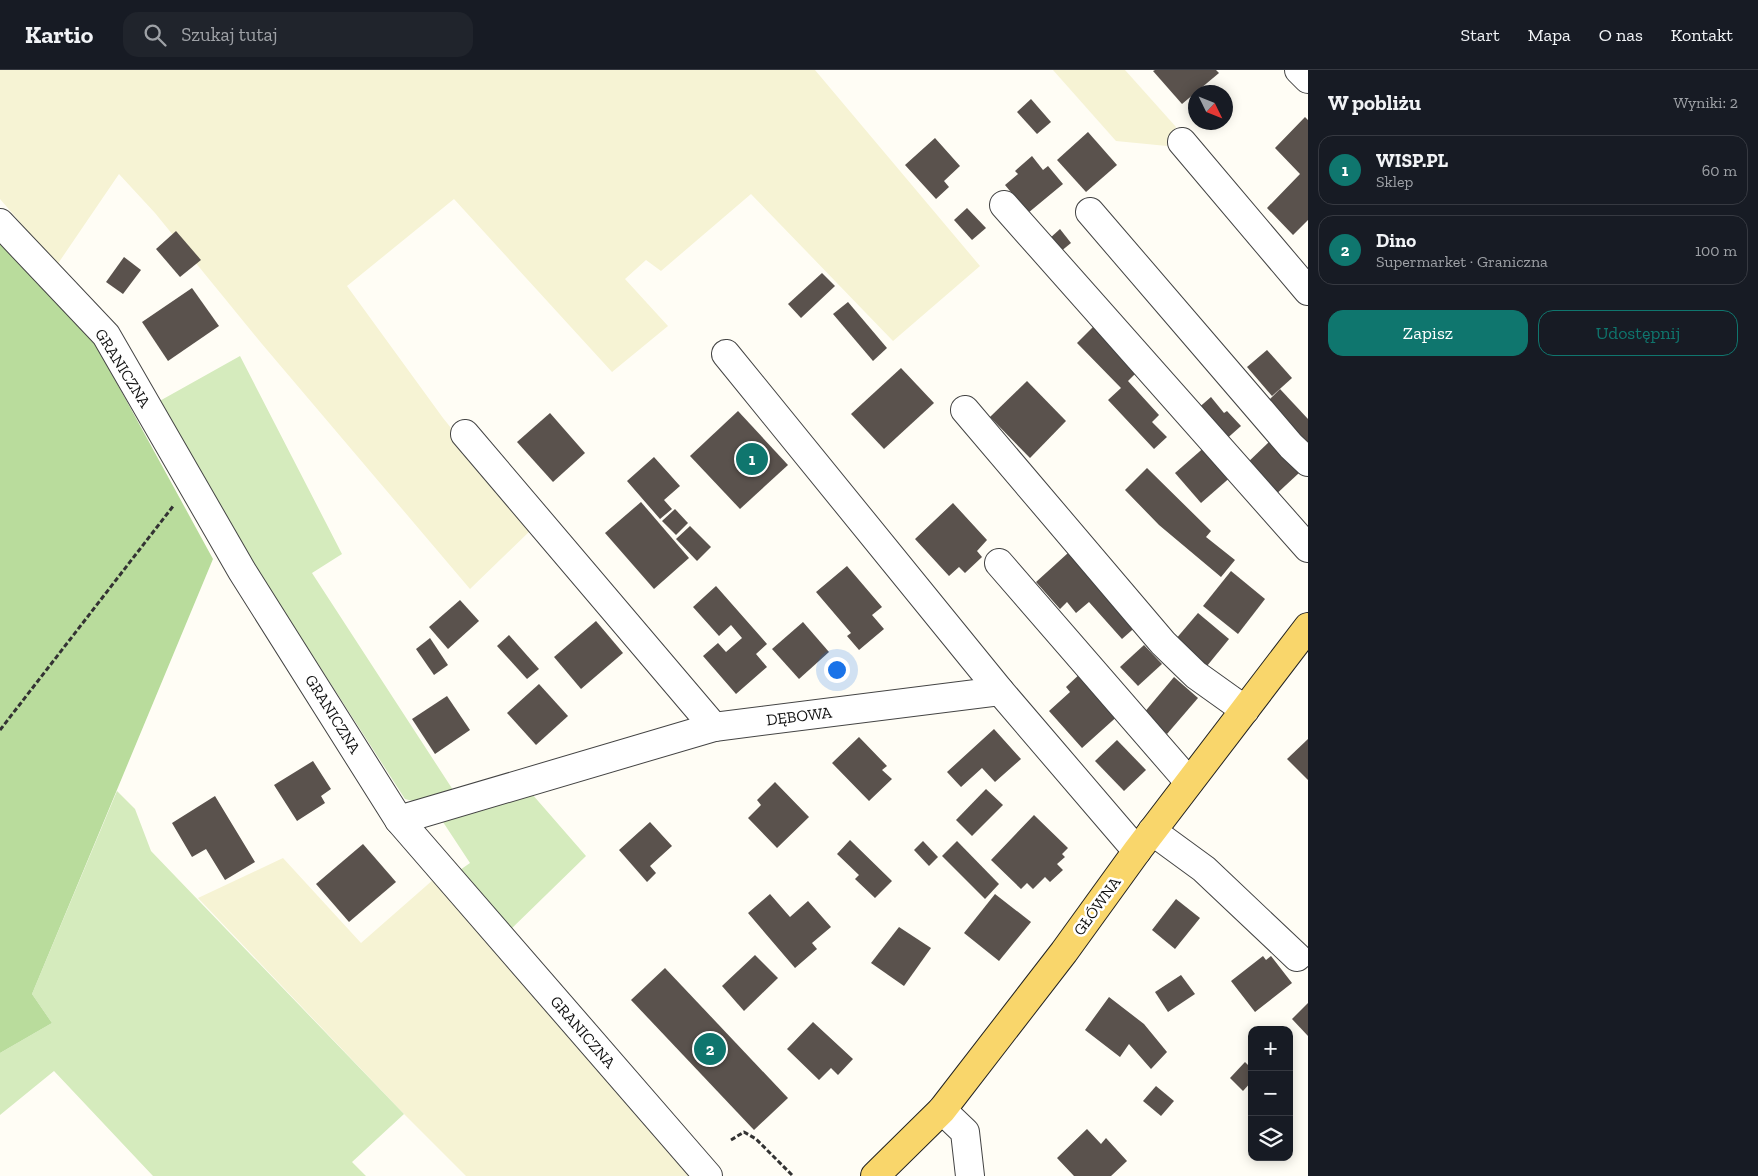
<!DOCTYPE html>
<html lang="pl">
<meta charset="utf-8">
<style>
:root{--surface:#171b24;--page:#20242c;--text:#f1f3f6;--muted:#9ea1a6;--line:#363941;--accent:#0f766e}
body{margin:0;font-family:"Zilla Slab",serif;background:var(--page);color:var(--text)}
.controls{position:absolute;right:15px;bottom:15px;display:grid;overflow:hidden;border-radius:10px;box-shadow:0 2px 12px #0003}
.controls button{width:45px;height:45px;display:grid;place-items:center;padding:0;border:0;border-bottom:1px solid var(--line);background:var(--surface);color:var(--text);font:25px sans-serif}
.compass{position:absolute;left:1188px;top:15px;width:45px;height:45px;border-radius:50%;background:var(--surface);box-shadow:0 2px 12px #0003;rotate:133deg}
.you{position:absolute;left:836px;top:599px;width:18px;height:18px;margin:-12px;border:4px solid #fff;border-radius:50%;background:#1a73e8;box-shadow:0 0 0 8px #1a73e833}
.badge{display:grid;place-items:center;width:32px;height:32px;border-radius:50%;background:var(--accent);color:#fff;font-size:16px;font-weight:700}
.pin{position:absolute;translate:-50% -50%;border:2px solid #fff;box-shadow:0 1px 5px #0006}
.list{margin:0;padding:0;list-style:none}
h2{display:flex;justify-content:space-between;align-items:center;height:65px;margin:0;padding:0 20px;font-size:21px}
h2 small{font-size:16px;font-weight:400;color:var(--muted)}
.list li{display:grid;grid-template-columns:32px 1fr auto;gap:15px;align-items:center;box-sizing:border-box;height:70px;margin:0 10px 10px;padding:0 10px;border:1px solid var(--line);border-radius:15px}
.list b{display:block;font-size:19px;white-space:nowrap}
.list p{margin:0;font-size:16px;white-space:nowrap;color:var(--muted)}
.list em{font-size:16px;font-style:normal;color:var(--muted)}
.actions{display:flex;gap:10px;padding:15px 20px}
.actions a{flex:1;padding:11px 0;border:1px solid var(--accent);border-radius:15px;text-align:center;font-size:18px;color:var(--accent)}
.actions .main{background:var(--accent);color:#fff}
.icon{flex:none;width:28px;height:28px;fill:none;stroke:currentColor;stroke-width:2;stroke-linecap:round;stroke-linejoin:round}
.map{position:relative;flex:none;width:1308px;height:1106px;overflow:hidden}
header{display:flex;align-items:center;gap:30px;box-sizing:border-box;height:70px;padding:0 25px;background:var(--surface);border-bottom:1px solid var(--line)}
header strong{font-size:24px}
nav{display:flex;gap:28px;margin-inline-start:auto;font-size:18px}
.search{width:350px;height:45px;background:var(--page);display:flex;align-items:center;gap:12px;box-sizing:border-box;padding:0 18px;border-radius:15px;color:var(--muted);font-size:19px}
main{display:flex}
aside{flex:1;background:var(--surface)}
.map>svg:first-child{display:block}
</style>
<header>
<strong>Kartio</strong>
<div class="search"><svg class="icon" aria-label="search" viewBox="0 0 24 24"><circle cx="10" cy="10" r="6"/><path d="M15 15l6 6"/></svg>Szukaj tutaj</div>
<nav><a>Start</a><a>Mapa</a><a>O nas</a><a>Kontakt</a></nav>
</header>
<main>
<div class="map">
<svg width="1308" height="1106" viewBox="0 0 1308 1106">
<rect width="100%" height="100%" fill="#fffdf5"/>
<!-- farmland -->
<g fill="#f6f3d4">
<polygon points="0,0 815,0 980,196 893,271 751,124 661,201 646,190 625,209 668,256 612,302 454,129 347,216 443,348 532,459 470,519 262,274 155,143 119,104 57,195 0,129"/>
<polygon points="1053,0 1125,0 1176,57 1167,76 1116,71"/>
<polygon points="283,788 361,873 434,809 692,1106 466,1106 404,1044 198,828"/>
</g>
<!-- green -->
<g fill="#d5ebbd">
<polygon points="240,286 342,484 312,503 455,723 421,733 405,729 255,496 156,333"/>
<polygon points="117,721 135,739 151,781 404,1044 352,1092 366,1106 153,1106 54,1001 0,1045 0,983 52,953 32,924"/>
<polygon points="532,724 586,786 508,862 460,800 470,793 443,752"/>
</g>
<!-- forest -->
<polygon fill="#b9dc9c" points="0,173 96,275 213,489 32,924 52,953 0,983"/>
<!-- building -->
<g fill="#5a524d">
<polygon points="1155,0 1216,0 1219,3 1182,34 1153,1"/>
<polygon points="1031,29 1051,52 1037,64 1017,42"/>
<polygon points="1305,47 1308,50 1308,150 1293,165 1267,138 1300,104 1275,78"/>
<polygon points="1088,62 1117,95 1086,122 1057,90"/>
<polygon points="935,68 960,96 944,111 949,117 936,129 905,95"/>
<polygon points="1032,86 1043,100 1048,96 1063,114 1028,143 1005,115 1018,104 1015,101"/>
<polygon points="967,138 986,158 972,170 954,150"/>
<polygon points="1060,159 1071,173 1060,182 1049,169"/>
<polygon points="176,161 201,190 180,207 156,179"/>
<polygon points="124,187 141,200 123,224 106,212"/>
<polygon points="822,203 835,216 801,248 788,234"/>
<polygon points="192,218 219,256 168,291 142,252"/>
<polygon points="848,232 887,278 873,291 833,244"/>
<polygon points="1100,250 1144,295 1128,311 1159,345 1152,352 1167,367 1154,379 1108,330 1121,318 1077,273"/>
<polygon points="1267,280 1292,308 1272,326 1247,297"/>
<polygon points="901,298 934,333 884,379 851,344"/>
<polygon points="1027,311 1066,351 1030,388 990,347"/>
<polygon points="1280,319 1308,349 1308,380 1264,335"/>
<polygon points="1211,327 1224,343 1227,341 1241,356 1223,372 1196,340"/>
<polygon points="738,341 788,395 740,439 690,386"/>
<polygon points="550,343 585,383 553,412 517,372"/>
<polygon points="1270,371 1299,403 1272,428 1243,397"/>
<polygon points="1207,375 1233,405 1201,433 1175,403"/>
<polygon points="654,387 680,416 664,430 672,439 660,449 627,411"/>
<polygon points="1147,398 1211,461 1206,467 1235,490 1221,507 1159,455 1125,420"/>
<polygon points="641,432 689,488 654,519 605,463"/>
<polygon points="953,433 987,470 977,481 982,487 965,503 959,497 949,506 915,469"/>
<polygon points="675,439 688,453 676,465 662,451"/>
<polygon points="690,456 711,477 697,491 676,469"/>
<polygon points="1068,483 1092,510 1140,553 1122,569 1089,532 1076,543 1067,532 1060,539 1036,512"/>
<polygon points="847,496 882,537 872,545 884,559 859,580 847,566 851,563 816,522"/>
<polygon points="1231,501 1265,529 1238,564 1203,536"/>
<polygon points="716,516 767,574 756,584 767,597 736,624 703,586 718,573 726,582 742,568 731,555 719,566 693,537"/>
<polygon points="460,530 479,551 448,579 429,557"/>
<polygon points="1198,543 1229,569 1207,596 1175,570"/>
<polygon points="596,551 623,583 581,619 554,587"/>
<polygon points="803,552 829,582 799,609 772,579"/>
<polygon points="509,565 539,599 527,609 497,576"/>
<polygon points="430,568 448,595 434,605 416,579"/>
<polygon points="1144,575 1162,594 1138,616 1120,597"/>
<polygon points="1083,601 1121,643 1082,678 1049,641 1070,622 1066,617"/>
<polygon points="1174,607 1198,628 1167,664 1143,644"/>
<polygon points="539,614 568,646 536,675 507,643"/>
<polygon points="447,626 470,660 435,684 412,649"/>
<polygon points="994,659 1021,689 995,712 982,698 961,717 947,702"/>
<polygon points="859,667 887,696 882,700 892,709 869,731 832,693"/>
<polygon points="1308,669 1308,710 1287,689"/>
<polygon points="1117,670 1146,700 1124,721 1095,691"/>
<polygon points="313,691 331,719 321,726 325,733 297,751 274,715"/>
<polygon points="775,712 809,747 777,778 748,748 761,735 757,730"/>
<polygon points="986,719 1003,735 972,766 956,750"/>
<polygon points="215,726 255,792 225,810 206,779 192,787 172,753"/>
<polygon points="1034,745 1068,778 1062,784 1065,787 1057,794 1063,800 1050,812 1045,807 1033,819 1027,813 1021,819 991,790"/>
<polygon points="650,752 672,776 650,796 656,803 647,812 619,780"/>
<polygon points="850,770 892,811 875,828 855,809 859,805 837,784"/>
<polygon points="923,771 938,787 929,796 914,780"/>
<polygon points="957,771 999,814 985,829 942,786"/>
<polygon points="363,774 396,812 349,852 316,814"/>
<polygon points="770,824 790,847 808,831 831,857 812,873 817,879 795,898 748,843"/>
<polygon points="995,824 1031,852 999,891 964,863"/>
<polygon points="1176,829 1200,848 1175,879 1152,860"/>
<polygon points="899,857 931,878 904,916 871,893"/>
<polygon points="755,885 778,908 744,941 722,916"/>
<polygon points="1263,886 1266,890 1271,886 1292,913 1255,942 1231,911"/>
<polygon points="665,898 788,1028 754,1060 631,930"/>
<polygon points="1181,905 1195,924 1168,942 1155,922"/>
<polygon points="1109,927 1144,954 1167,982 1151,999 1129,974 1120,987 1085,960"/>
<polygon points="1308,933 1308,966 1292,949"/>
<polygon points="813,952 853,989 838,1005 831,998 819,1010 787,979"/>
<polygon points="1245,992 1252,999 1252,1011 1243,1021 1230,1008"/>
<polygon points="1156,1016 1174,1031 1161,1046 1143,1031"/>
<polygon points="1087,1059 1101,1074 1106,1068 1127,1091 1111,1106 1074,1106 1057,1088"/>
</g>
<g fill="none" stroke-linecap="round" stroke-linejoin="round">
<defs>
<g id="minor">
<polyline points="1299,0 1308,9"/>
<polyline points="1182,72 1308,221"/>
<polyline points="1004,135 1308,478"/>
<polyline points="1090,142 1291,376 1308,392"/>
<polyline points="0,153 106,265 242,501 399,750 708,1106"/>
<polyline points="726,284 1000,621"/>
<polyline points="965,340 1163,573 1196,605 1245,640"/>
<polyline points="465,364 714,657"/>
<polyline points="999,493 1189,712"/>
<polyline points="399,750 714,657 1000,621 1137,781"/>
<polyline points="1152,761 1204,799 1297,887"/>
<polyline points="942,1040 965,1062 970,1106"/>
</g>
<polyline id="major" points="875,1106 942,1040 1064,882 1137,781 1308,557"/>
</defs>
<!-- minor casing -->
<use href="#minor" stroke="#444" stroke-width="30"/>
<!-- major casing -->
<use href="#major" stroke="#222" stroke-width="30"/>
<!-- path -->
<g stroke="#333" stroke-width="3" stroke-dasharray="5 2.5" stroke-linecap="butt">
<polyline points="0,660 174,435"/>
<polyline points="731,1070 744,1062 756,1069 793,1106"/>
</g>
<!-- minor -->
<use href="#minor" stroke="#fff" stroke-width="28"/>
<!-- major -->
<use href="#major" stroke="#f9d66b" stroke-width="28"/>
</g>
<g text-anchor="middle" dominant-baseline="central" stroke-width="5" stroke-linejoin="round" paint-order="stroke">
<!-- street labels -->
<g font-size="16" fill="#111" stroke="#fff">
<text transform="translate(123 298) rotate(58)">GRANICZNA</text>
<text transform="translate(333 644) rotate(58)">GRANICZNA</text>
<text transform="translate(799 646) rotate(-7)">DĘBOWA</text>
<text transform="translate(1097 836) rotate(-54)">GŁÓWNA</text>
<text transform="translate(583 962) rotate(49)">GRANICZNA</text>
</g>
</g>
</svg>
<div class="controls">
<button>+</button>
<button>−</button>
<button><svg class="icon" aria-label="layers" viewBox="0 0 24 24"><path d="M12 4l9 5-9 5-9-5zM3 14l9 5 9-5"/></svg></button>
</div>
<svg class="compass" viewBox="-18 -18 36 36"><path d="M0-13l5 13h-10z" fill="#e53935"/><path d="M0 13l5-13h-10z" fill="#9ea1a6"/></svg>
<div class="you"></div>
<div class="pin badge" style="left:752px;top:389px">1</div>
<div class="pin badge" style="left:710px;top:979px">2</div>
</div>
<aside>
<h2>W pobliżu<small>Wyniki: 2</small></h2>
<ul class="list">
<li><span class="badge">1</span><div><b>WISP.PL</b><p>Sklep</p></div><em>60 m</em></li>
<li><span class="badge">2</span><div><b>Dino</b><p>Supermarket · Graniczna</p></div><em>100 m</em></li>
</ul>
<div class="actions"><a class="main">Zapisz</a><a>Udostępnij</a></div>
</aside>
</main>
